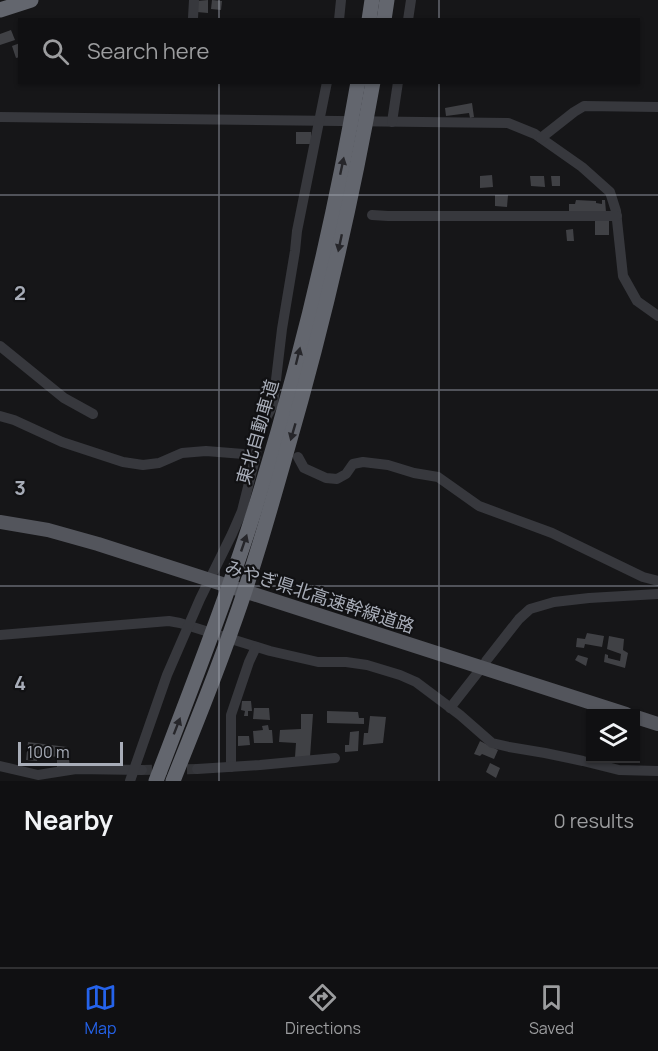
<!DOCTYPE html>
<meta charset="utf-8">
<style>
:root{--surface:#101012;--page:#1e1e20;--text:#f1f3f6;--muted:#9c9d9f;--line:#303032;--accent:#2563eb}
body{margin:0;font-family:Manrope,"Noto Sans JP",sans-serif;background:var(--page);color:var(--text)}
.controls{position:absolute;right:18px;bottom:18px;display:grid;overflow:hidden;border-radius:0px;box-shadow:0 2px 4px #0004}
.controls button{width:54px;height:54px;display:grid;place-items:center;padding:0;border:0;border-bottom:2px solid var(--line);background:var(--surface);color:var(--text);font:30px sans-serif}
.scale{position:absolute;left:18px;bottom:15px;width:105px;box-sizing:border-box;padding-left:6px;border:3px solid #a8adb8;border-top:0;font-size:16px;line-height:21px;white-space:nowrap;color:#a8adb8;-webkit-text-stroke:4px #111113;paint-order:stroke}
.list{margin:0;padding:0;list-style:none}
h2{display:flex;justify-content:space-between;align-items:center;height:78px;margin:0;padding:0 24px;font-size:26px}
h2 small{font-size:20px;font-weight:400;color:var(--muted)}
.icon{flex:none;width:33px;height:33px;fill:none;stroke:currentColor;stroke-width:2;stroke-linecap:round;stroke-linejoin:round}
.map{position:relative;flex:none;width:658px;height:781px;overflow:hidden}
.search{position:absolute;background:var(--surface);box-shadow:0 2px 4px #0004;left:18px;right:18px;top:18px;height:66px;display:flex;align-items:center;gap:15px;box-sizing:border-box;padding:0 21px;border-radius:0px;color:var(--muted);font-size:22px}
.sheet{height:186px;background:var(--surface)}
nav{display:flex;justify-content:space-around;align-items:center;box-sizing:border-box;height:84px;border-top:2px solid var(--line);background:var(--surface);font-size:16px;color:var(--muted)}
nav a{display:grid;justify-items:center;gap:3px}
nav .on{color:var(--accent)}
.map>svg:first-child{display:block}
</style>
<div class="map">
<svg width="658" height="781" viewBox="0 0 658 781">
<rect width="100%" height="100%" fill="#161618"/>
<!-- building -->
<g fill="#404145">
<polygon points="208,0 208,13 197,12 197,1"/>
<polygon points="212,0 222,1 221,10 211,9"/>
<polygon points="11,30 15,40 0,45 0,34"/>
<polygon points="20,43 20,57 16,58 12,46"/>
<polygon points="472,103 474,117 470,118 469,113 446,116 445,108"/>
<rect x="296" y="132" width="15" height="12"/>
<polygon points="492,175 493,187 480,188 480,176"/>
<polygon points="530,176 544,176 545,187 531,186"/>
<polygon points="551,176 560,176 560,186 552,186"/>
<polygon points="495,195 508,195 507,207 495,206"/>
<polygon points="576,200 596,201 596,203 602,204 602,200 605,200 606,212 569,213 569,204 575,204"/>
<rect x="595" y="218" width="14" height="17"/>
<polygon points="573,229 574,241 567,241 566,230"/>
<polygon points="587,633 604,636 602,647 585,644 584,648 576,647 577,638 585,639"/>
<polygon points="609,636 624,639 623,650 628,653 625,668 604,662 605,654 608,655 608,658 620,661 621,654 607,649"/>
<polygon points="578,655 588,658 586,666 575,660"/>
<polygon points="242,701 251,701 252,711 248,711 248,716 244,716 245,711 241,710"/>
<polygon points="254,708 269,708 270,720 253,719"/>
<polygon points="327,711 358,712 359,718 364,718 364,724 327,723"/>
<polygon points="301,714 313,714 310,757 295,757 296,743 279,742 280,730 301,729"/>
<polygon points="370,716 386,717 383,743 363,745 364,733 368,733"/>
<polygon points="268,725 269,730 272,730 273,743 254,743 253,731 263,730 262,726"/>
<polygon points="359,731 358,751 345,752 345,745 349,745 350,732"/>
<polygon points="238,736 249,736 250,745 238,746"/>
<polygon points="480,741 498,750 494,759 482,754 480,756 474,754"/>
<polygon points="28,742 67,747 70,766 57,767 57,757 38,754 37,761 26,760"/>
<polygon points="490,763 500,768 496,778 486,772"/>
</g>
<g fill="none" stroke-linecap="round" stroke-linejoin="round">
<!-- minor-tunnel -->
<polyline stroke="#333438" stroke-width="10" stroke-dasharray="10 5" stroke-linecap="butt" points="142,770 197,769"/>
<!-- minor -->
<g stroke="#37383d" stroke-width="10">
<polyline points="193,18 194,0"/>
<polyline points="339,20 341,0"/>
<polyline points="408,20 411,0"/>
<polyline points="0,117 508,123 535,134 582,167 610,192 616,211 623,276 637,301 658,316"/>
<polyline points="392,122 398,82"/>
<polyline points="541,138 574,112 584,106 658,107"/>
<polyline points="372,215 388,216 617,216"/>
<polyline points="0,346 64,398 93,414"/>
<polyline points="0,416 14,420 62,442 123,462 143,465 159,463 182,453 206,451 256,455"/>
<polyline points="298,457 304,468 326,478 337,479 346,474 353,464 363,462 388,465 414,473 438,477 479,506 552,533 643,577 658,581"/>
<polyline points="0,635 169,621 180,623 270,651 318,662 346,662 367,665 400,675 416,682 460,715 492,743 509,747 545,753 583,761 619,770 658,771"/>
<polyline points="486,661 519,619 530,609 554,602 589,598 658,594"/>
<polyline points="450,708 479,671"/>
<polyline points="0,766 38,775 76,769 142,770"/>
<polyline points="231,767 231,715 249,662 256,647"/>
<polyline points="197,769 260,765 335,758"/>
<polyline points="130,781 167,675 200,599 232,534 242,511 256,455 258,433 273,405 282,329 295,251 297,231 327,82"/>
</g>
<!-- major -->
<g stroke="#53555c" stroke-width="14">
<polyline points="0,522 48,530 98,544 626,714"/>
<polyline points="636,717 658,724"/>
</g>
<!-- highway -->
<g stroke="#63666e" stroke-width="15">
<polyline points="0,10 31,0"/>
<polyline points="369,20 372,0"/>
<polyline points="384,20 387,0"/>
<path d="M 156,781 C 190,692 225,603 254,512 C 298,371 333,227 358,82"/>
<path d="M 173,781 C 193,730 214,680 232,628 C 253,570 270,510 287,450 C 322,329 351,206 373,82"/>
</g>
</g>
<!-- one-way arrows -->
<defs><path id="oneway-solid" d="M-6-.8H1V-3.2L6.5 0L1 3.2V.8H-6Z" transform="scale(1.5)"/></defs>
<g fill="#26262a">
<use href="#oneway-solid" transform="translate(342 166) rotate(-78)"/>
<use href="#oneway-solid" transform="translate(340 243) rotate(102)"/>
<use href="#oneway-solid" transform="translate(298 356) rotate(-76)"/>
<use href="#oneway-solid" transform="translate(293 432) rotate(106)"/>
<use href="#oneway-solid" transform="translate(244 543) rotate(-71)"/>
<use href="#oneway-solid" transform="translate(177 726) rotate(-69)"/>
</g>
<!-- grid -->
<path fill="none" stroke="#a8adb8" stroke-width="1.5" stroke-opacity="0.55" d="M 219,0 L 219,20M 439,0 L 439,20M 219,82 L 219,781M 439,82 L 439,781M 0,195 L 658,195M 0,390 L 658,390M 0,586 L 658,586"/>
<g text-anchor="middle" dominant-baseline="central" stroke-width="4.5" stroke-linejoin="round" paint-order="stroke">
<!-- street labels -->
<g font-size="18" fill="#a8adb8" stroke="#111113">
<text transform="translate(257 432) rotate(-74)">東北自動車道</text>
<text transform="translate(320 596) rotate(18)">みやぎ県北高速幹線道路</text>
</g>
</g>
<g font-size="20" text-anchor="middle" font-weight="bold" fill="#a8adb8" stroke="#111113" stroke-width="4.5" stroke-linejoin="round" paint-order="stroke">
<text x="20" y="300">2</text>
<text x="20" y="495">3</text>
<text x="20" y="690">4</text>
</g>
</svg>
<div class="controls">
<button><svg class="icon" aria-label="layers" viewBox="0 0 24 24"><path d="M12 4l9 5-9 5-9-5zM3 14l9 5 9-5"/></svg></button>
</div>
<div class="scale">100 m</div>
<div class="search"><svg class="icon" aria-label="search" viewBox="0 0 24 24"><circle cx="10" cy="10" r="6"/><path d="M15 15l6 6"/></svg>Search here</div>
</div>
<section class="sheet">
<h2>Nearby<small>0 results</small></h2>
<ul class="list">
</ul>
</section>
<nav>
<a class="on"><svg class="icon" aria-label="map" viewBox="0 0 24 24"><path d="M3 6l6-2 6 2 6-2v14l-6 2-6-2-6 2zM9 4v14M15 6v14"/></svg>Map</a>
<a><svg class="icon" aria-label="directions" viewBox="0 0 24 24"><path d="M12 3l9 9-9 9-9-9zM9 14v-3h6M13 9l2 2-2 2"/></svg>Directions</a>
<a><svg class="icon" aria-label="saved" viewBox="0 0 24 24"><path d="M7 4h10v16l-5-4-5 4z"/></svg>Saved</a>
</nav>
